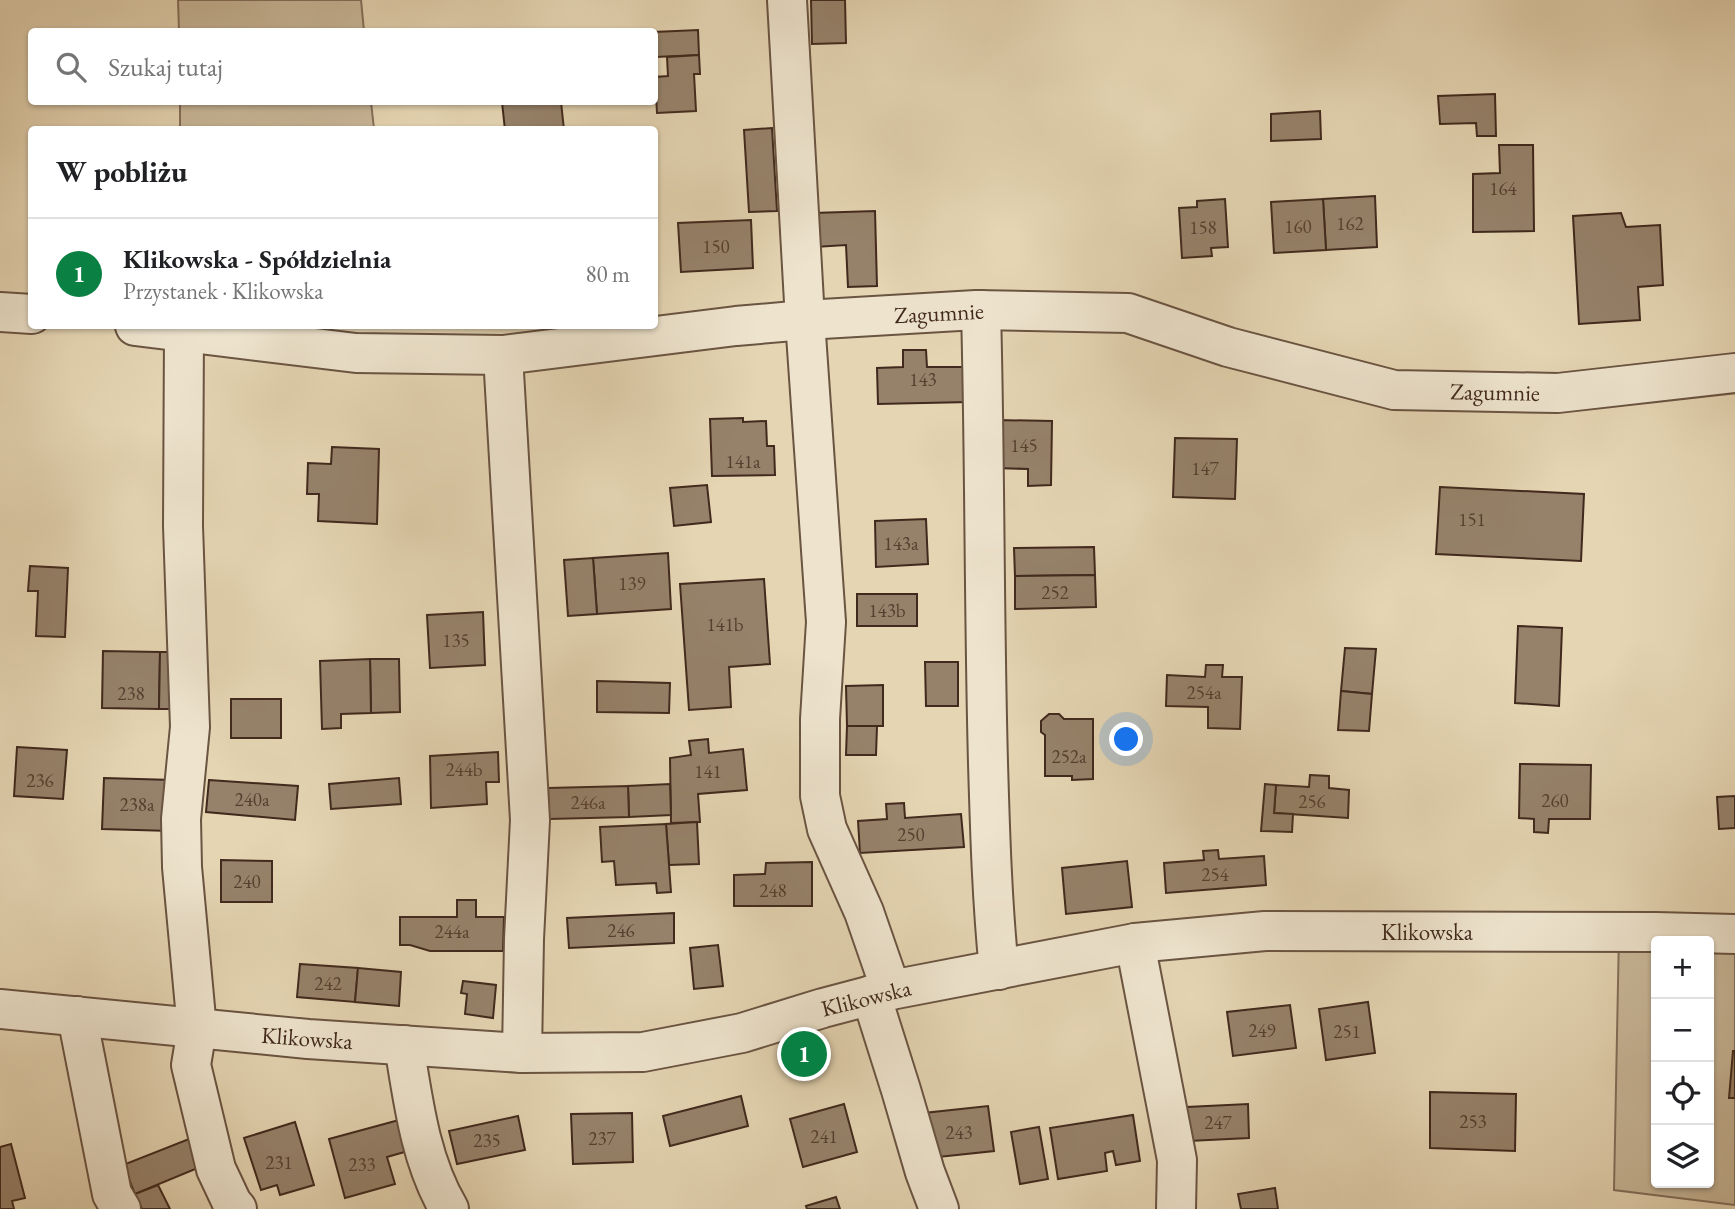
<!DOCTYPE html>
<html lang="pl">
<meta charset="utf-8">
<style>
:root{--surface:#fff;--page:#f6f6f6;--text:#202124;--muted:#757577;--line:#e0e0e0;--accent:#0b8043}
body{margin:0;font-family:"EB Garamond",serif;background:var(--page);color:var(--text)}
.controls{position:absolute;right:21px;bottom:21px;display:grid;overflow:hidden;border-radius:7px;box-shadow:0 2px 5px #0004}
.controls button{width:63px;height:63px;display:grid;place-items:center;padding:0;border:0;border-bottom:2px solid var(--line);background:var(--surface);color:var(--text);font:35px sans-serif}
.you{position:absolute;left:1127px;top:740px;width:24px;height:24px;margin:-18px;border:5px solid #fff;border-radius:50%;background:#1a73e8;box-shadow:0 0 0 10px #1a73e833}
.badge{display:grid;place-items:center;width:46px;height:46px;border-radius:50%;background:var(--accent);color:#fff;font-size:23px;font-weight:700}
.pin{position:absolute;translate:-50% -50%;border:4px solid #fff;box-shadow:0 2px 7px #0006}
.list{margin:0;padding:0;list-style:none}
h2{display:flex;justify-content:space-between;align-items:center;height:91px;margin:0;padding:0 28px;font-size:30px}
h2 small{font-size:23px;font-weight:400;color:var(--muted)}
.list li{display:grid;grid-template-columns:46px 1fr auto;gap:21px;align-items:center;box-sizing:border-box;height:112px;padding:0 28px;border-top:2px solid var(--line)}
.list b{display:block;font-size:26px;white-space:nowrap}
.list p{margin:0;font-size:23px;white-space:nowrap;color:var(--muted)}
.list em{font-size:23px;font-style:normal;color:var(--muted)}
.icon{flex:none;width:38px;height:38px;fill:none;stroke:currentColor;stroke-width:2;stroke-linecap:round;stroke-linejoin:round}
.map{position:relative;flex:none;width:1735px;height:1209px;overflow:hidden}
.search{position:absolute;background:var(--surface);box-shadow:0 2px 5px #0004;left:28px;top:28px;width:630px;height:77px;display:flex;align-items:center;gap:18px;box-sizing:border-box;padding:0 24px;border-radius:7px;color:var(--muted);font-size:26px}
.panel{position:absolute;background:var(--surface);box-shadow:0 2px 5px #0004;left:28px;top:126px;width:630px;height:203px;border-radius:7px}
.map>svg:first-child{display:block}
</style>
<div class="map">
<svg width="1735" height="1209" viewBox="0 0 1735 1209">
<rect width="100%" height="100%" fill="#e5d5b3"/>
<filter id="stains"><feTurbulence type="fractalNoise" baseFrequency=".00286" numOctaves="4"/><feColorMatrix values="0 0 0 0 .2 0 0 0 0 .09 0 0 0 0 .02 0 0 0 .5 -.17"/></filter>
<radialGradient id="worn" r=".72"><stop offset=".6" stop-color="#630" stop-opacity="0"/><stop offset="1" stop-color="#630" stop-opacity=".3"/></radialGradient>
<!-- green -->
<g fill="#c9b89a" stroke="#85705c" stroke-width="2" fill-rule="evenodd">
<polygon points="178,0 361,0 364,31 179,31"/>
<polygon points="180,102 371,102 374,129 180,129"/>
<path d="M 1619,932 L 1735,934 L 1735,1205 L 1614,1190 ZM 1656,941 L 1709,941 L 1709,1183 L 1656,1183 Z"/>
</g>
<!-- building -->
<g fill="#96826b" stroke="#41291d" stroke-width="2">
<polygon points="811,0 845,0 846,43 812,44"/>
<polygon points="698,30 699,55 655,57 654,32"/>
<polygon points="699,55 700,74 694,74 696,111 657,113 655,77 668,76 667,57"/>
<polygon points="1495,94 1496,136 1477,136 1476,123 1440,124 1438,96"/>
<polygon points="502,102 561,102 564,130 505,130"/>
<polygon points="1320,111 1321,139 1271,141 1271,114"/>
<polygon points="772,128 777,211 749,212 744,130"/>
<polygon points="1499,145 1533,145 1534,231 1473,232 1473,174 1500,173"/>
<polygon points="1375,196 1377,247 1326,250 1323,199"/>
<polygon points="1225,199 1228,247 1211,248 1212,256 1182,258 1179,208 1197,207 1197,201"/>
<polygon points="1323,199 1326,250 1274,253 1271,202"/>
<polygon points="875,211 877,286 848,287 846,245 815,247 813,213"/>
<polygon points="1621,213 1626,227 1660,225 1663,285 1638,287 1640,320 1579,324 1573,216"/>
<polygon points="751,220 753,268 681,272 678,223"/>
<polygon points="903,350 926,350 927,367 968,367 969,402 878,404 877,368 903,367"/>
<polygon points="743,418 743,422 766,421 767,446 774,446 775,475 712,476 710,419"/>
<polygon points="997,420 1052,421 1051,485 1028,486 1028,469 996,468"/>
<polygon points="1175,438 1237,439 1235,499 1173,497"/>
<polygon points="332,447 379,449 377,524 318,521 319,494 307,494 308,463 331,464"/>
<polygon points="707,485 711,522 674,526 670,488"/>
<polygon points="1440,487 1584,494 1581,561 1436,554"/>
<polygon points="926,519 928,564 876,567 875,521"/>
<polygon points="1094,547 1095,575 1015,576 1014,548"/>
<polygon points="668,553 671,609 597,614 593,558"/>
<polygon points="593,558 597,614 568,616 564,560"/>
<polygon points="30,566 68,568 65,637 36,636 38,591 28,591"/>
<polygon points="1095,575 1096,607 1015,609 1015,576"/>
<polygon points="764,579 770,664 729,667 731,707 689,710 680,584"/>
<rect x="857" y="594" width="60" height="32"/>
<polygon points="483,612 485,665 430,668 427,615"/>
<polygon points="1518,626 1562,628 1559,706 1515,703"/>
<polygon points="1345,648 1376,649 1372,694 1341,691"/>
<polygon points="103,651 160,652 159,709 102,708"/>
<polygon points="160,652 178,652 178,709 159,709"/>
<polygon points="370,659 399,659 400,712 371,713"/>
<polygon points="370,659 371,713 341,714 341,728 322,729 320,661"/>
<polygon points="925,662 958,662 958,706 926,706"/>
<polygon points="1206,665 1223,665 1222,677 1242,677 1240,729 1208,728 1208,707 1166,706 1167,675 1205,677"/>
<polygon points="597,681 670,683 669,713 597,712"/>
<polygon points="883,685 883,726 847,726 846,686"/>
<polygon points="1341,691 1372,694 1369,731 1338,730"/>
<rect x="231" y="699" width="50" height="39"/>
<polygon points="1049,714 1059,714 1064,719 1093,719 1093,779 1072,780 1072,776 1045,776 1045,735 1041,732 1041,721"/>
<polygon points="847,726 877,726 876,755 846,755"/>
<polygon points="708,739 709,753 743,749 747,790 698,794 700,822 671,823 670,758 691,755 689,741"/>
<polygon points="17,747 67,750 63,799 14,796"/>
<polygon points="498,752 499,782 486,782 487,804 431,808 430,756"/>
<polygon points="1520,764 1591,765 1590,819 1549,819 1548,833 1534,832 1534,819 1519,818"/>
<polygon points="1310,775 1329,776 1329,788 1349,790 1348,818 1274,813 1276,785 1309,787"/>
<polygon points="104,778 172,780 171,831 102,829"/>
<polygon points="399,778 401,804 331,809 329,784"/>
<polygon points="209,780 298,786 295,820 206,812"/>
<polygon points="670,784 671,815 629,817 628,786"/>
<polygon points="1265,784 1276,785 1274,813 1293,814 1292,832 1261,831"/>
<polygon points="628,786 629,817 549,819 548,788"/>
<polygon points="1735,796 1735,828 1719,829 1717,797"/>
<polygon points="904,803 905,818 961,814 964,847 860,853 858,821 887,819 886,804"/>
<polygon points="697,822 699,864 669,865 666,824"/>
<polygon points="666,824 671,892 657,893 656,883 616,885 614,861 602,862 600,827"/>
<polygon points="1218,850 1219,859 1264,856 1266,885 1166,893 1164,863 1204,860 1203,851"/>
<polygon points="221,860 272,861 272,902 221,902"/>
<polygon points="1127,861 1132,907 1066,914 1062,868"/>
<polygon points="812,862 812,906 734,906 734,875 765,874 766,863"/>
<polygon points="457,900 476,900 476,917 504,917 503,951 430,951 410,945 400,945 400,917 457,917"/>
<polygon points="674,913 674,943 569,948 567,918"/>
<polygon points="718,945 723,986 694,989 690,948"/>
<polygon points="300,964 358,968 355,1002 297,997"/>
<polygon points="358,968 401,972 399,1006 355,1002"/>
<polygon points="463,981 496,985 493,1018 465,1014 467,994 461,993"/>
<polygon points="1368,1002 1375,1053 1326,1060 1319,1009"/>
<polygon points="1290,1005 1296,1048 1233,1056 1227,1012"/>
<polygon points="1733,1051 1735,1051 1735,1098 1729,1098"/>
<polygon points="1430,1092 1516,1094 1515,1151 1430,1148"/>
<polygon points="741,1096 748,1126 670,1146 663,1116"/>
<polygon points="844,1104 857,1152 803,1167 790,1119"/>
<polygon points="1248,1104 1249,1138 1189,1141 1187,1107"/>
<polygon points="988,1106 994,1151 929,1158 924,1113"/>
<polygon points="632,1113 633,1162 573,1164 571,1114"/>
<polygon points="1133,1115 1140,1161 1116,1165 1113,1151 1105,1153 1107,1171 1058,1179 1050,1128"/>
<polygon points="518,1116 525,1150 457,1164 449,1131"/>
<polygon points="399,1120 408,1151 387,1157 395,1184 345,1198 329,1139"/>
<polygon points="295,1122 314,1185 280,1195 277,1185 261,1190 244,1138"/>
<polygon points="1039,1127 1048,1179 1020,1184 1011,1132"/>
<polygon points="194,1137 205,1165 135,1194 123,1165"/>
<polygon points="11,1144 25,1198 12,1201 14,1209 0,1209 0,1147"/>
<polygon points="158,1185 170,1209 142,1209 135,1194"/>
<polygon points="1275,1188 1278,1209 1241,1209 1238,1194"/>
<polygon points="836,1197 840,1209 807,1209 806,1206"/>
</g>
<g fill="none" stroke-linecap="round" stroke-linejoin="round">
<defs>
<g id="minor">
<polyline points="787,0 805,320 826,622 820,719 820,796 827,829 864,912 891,990"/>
<path d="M 981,310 C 985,461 984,612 988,763 C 990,832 992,901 999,970"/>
<polyline points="0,312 32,314"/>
<polyline points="135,326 356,353 503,355 736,326 805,320 976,310 1128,313 1228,347 1394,390 1558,393 1735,373"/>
<polyline points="184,331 183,526 190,727 181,819 182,867 197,1029 191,1065 216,1169 232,1203 237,1209"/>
<polyline points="503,355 530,820 524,939 522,1053"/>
<polyline points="1135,943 1177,1160 1176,1209"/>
<polyline points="871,995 901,1090 925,1172 939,1209"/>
<polyline points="77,1016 112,1194 121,1209"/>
<path d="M 404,1045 C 413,1100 420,1160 449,1209"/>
</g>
<polyline id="tertiary" points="0,1009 308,1039 522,1053 643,1052 742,1033 823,1008 891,990 1135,943 1265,931 1656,932 1735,934"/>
</defs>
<!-- minor casing -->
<use href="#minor" stroke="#6a5442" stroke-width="42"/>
<!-- tertiary casing -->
<use href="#tertiary" stroke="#6a5442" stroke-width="42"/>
<!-- minor -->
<use href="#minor" stroke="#eee4ce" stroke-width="38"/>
<!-- tertiary -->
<use href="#tertiary" stroke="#eee4ce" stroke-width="38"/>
</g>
<g text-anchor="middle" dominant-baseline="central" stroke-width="6" stroke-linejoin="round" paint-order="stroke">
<!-- number labels -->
<g font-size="19" fill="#563f30">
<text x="1503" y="188">164</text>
<text x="1350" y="223">162</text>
<text x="1298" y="226">160</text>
<text x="1203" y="227">158</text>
<text x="716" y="246">150</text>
<text x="923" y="379">143</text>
<text x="1024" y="445">145</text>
<text x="743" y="461">141a</text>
<text x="1205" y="468">147</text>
<text x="1472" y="519">151</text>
<text x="901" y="543">143a</text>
<text x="632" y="583">139</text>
<text x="1055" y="592">252</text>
<text x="887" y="610">143b</text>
<text x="725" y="624">141b</text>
<text x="456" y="640">135</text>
<text x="1204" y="692">254a</text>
<text x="131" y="693">238</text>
<text x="1069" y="756">252a</text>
<text x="464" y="769">244b</text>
<text x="708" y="771">141</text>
<text x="40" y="780">236</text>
<text x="252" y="799">240a</text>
<text x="1555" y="800">260</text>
<text x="1312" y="801">256</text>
<text x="588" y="802">246a</text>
<text x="137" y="804">238a</text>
<text x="911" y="834">250</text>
<text x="1215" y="874">254</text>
<text x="247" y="881">240</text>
<text x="773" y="890">248</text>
<text x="621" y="930">246</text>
<text x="452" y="931">244a</text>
<text x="328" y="983">242</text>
<text x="1262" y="1030">249</text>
<text x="1347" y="1031">251</text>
<text x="1473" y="1121">253</text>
<text x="1218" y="1122">247</text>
<text x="959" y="1132">243</text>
<text x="824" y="1136">241</text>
<text x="602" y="1138">237</text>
<text x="487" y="1140">235</text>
<text x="279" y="1162">231</text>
<text x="362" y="1164">233</text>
</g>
<!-- street labels -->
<g font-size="23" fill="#41291d" stroke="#eee4ce">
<text transform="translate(939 313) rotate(-3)">Zagumnie</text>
<text transform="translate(1495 392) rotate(1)">Zagumnie</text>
<text x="1427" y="932">Klikowska</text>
<text transform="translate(866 998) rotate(-14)">Klikowska</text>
<text transform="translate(307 1038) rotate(4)">Klikowska</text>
</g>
</g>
<rect width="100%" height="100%" filter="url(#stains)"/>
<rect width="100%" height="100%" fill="url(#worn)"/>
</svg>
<div class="controls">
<button>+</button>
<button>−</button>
<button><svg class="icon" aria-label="locate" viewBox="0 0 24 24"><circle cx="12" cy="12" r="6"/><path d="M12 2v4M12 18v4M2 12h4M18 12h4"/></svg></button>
<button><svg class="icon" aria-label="layers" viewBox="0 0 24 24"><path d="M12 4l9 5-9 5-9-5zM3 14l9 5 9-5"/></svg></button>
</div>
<div class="you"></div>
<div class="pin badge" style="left:804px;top:1054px">1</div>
<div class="search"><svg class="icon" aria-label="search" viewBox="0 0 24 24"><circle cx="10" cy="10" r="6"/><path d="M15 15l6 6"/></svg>Szukaj tutaj</div>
<section class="panel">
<h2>W pobliżu<small></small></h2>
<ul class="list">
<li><span class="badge">1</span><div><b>Klikowska - Spółdzielnia</b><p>Przystanek · Klikowska</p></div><em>80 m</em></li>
</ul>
</section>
</div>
